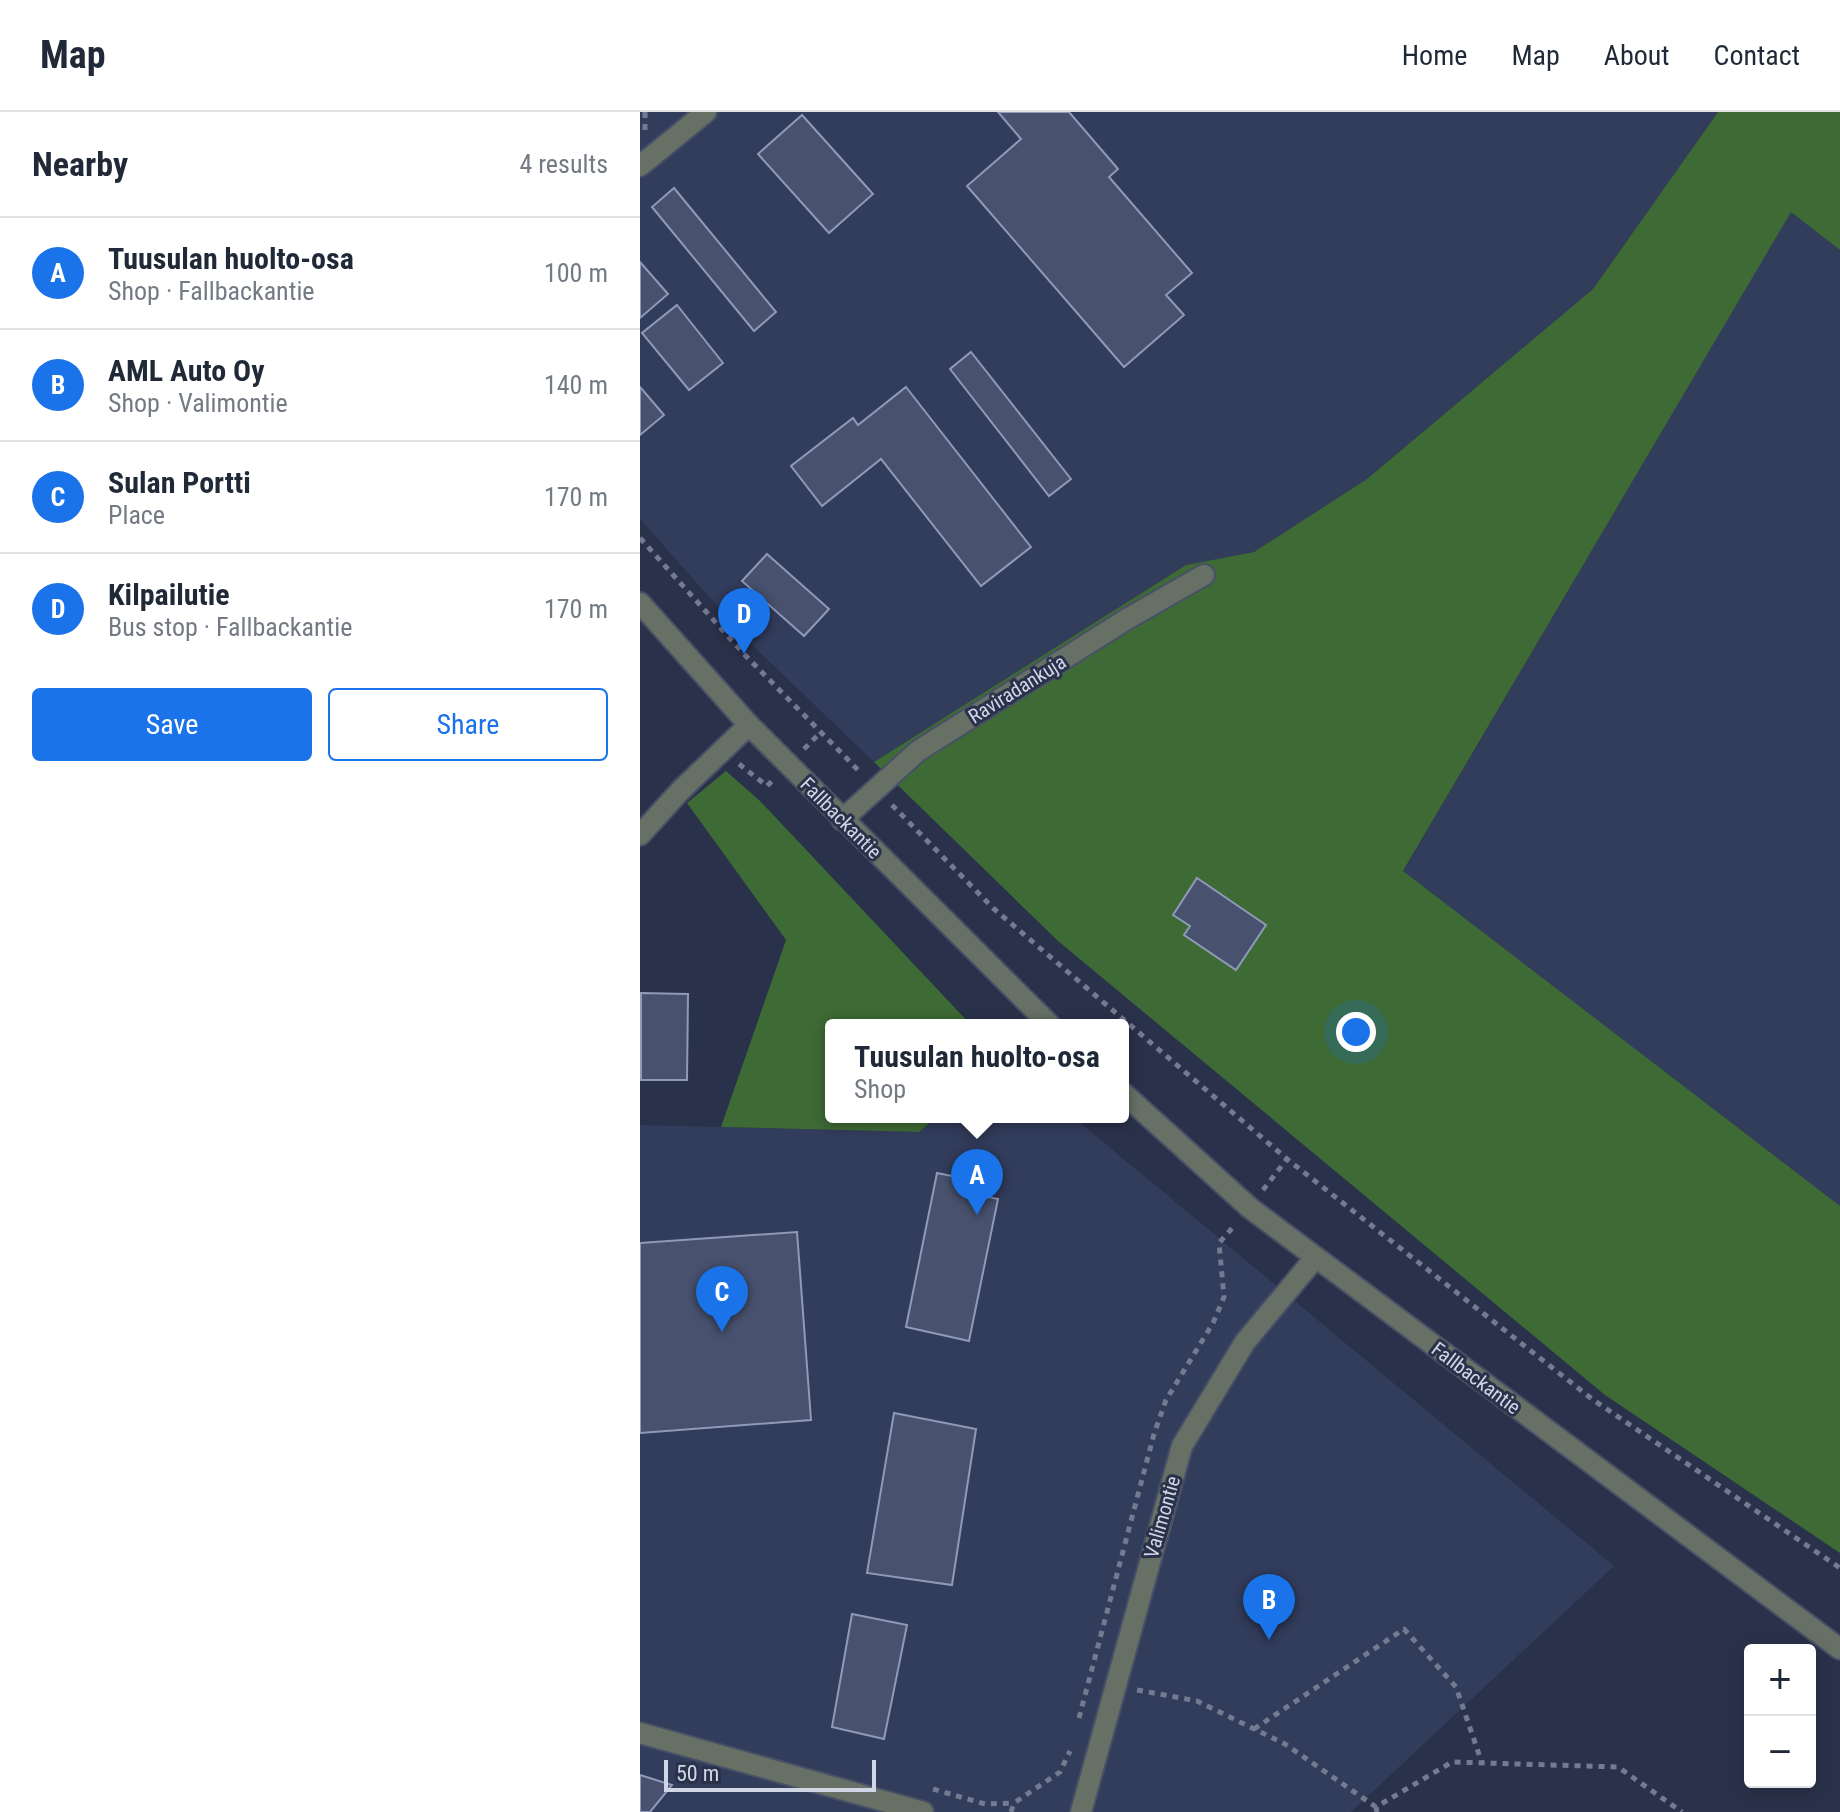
<!DOCTYPE html>
<meta charset="utf-8">
<style>
:root{--surface:#fff;--page:#f6f6f7;--text:#1f2937;--muted:#747a83;--line:#e0e1e3;--accent:#1a73e8}
body{margin:0;font-family:"Roboto Condensed",sans-serif;background:var(--page);color:var(--text)}
.controls{position:absolute;right:24px;bottom:24px;display:grid;overflow:hidden;border-radius:8px;box-shadow:0 4px 20px #0003}
.controls button{width:72px;height:72px;display:grid;place-items:center;padding:0;border:0;border-bottom:2px solid var(--line);background:var(--surface);color:var(--text);font:40px sans-serif}
.scale{position:absolute;left:24px;bottom:20px;width:212px;box-sizing:border-box;padding-left:8px;border:4px solid #d0d6e6;border-top:0;font-size:22px;line-height:28px;white-space:nowrap;color:#d0d6e6;-webkit-text-stroke:6px #2a324b;paint-order:stroke}
.you{position:absolute;left:716px;top:920px;width:28px;height:28px;margin:-20px;border:6px solid #fff;border-radius:50%;background:#1a73e8;box-shadow:0 0 0 12px #1a73e833}
.badge{display:grid;place-items:center;width:52px;height:52px;border-radius:50%;background:var(--accent);color:#fff;font-size:26px;font-weight:700}
.pin{position:absolute;translate:-50% -66px;filter:drop-shadow(0 2px 4px #0008)}
.pin::after{content:'';position:absolute;top:42px;width:28px;height:24px;background:inherit;clip-path:polygon(0 0,100% 0,50% 100%)}
.popup{position:absolute;left:185px;top:907px;width:304px;height:104px;box-sizing:border-box;display:grid;place-content:center;border-radius:8px;background:var(--surface);filter:drop-shadow(0 2px 6px #0005);font-size:26px;white-space:nowrap;color:var(--muted)}
.popup b{font-size:30px;color:var(--text)}
.popup::after{content:'';position:absolute;left:50%;top:100%;margin-left:-16px;border:16px solid transparent;border-top-color:var(--surface)}
.list{margin:0;padding:0;list-style:none}
h2{display:flex;justify-content:space-between;align-items:center;height:104px;margin:0;padding:0 32px;font-size:34px}
h2 small{font-size:26px;font-weight:400;color:var(--muted)}
.list li{display:grid;grid-template-columns:52px 1fr auto;gap:24px;align-items:center;box-sizing:border-box;height:112px;padding:0 32px;border-top:2px solid var(--line)}
.list b{display:block;font-size:30px;white-space:nowrap}
.list p{margin:0;font-size:26px;white-space:nowrap;color:var(--muted)}
.list em{font-size:26px;font-style:normal;color:var(--muted)}
.actions{display:flex;gap:16px;padding:24px 32px}
.actions a{flex:1;padding:18px 0;border:2px solid var(--accent);border-radius:8px;text-align:center;font-size:28px;color:var(--accent)}
.actions .main{background:var(--accent);color:#fff}
.map{position:relative;flex:none;width:1200px;height:1700px;overflow:hidden}
header{display:flex;align-items:center;gap:48px;box-sizing:border-box;height:112px;padding:0 40px;background:var(--surface);border-bottom:2px solid var(--line)}
header strong{font-size:38px}
nav{display:flex;gap:44px;margin-inline-start:auto;font-size:28px}
main{display:flex}
aside{flex:1;background:var(--surface)}
.map>svg:first-child{display:block}
</style>
<header>
<strong>Map</strong>
<nav><a>Home</a><a>Map</a><a>About</a><a>Contact</a></nav>
</header>
<main>
<aside>
<h2>Nearby<small>4 results</small></h2>
<ul class="list">
<li><span class="badge">A</span><div><b>Tuusulan huolto-osa</b><p>Shop · Fallbackantie</p></div><em>100 m</em></li>
<li><span class="badge">B</span><div><b>AML Auto Oy</b><p>Shop · Valimontie</p></div><em>140 m</em></li>
<li><span class="badge">C</span><div><b>Sulan Portti</b><p>Place</p></div><em>170 m</em></li>
<li><span class="badge">D</span><div><b>Kilpailutie</b><p>Bus stop · Fallbackantie</p></div><em>170 m</em></li>
</ul>
<div class="actions"><a class="main">Save</a><a>Share</a></div>
</aside>
<div class="map">
<svg width="1200" height="1700" viewBox="0 0 1200 1700">
<rect width="100%" height="100%" fill="#2a324b"/>
<!-- built -->
<g fill="#323c5b">
<polygon points="0,0 1078,0 953,177 727,367 614,440 546,453 234,650 111,532 0,407"/>
<polygon points="1151,99 1200,138 1200,1104 763,760"/>
<polygon points="297,1005 433,1005 974,1454 711,1700 0,1700 0,1013 279,1020"/>
</g>
<!-- green -->
<g fill="#3e6a35">
<polygon points="1078,0 1200,0 1200,138 1151,100 763,759 1200,1094 1200,1441 965,1283 418,829 234,650 546,453 614,440 727,367 953,177"/>
<polygon points="86,659 120,689 331,913 191,913 191,1005 297,1005 279,1020 81,1015 146,828 47,691"/>
</g>
<!-- building -->
<g fill="#48516d" stroke="#8f9ab8" stroke-width="2">
<polygon points="358,0 429,0 478,57 469,65 552,161 526,183 544,203 484,255 327,74 381,27"/>
<polygon points="162,3 233,82 189,121 118,42"/>
<polygon points="34,76 136,200 114,219 12,95"/>
<polygon points="0,150 28,182 0,206"/>
<polygon points="37,193 83,251 49,278 2,221"/>
<polygon points="331,240 431,367 409,384 310,257"/>
<polygon points="0,275 24,303 0,323"/>
<polygon points="266,275 391,435 341,474 241,347 182,394 151,354 213,306 218,313"/>
<polygon points="127,442 189,497 164,524 102,469"/>
<polygon points="557,766 626,813 596,858 544,823 550,814 533,803"/>
<polygon points="1,881 48,882 47,968 1,968"/>
<polygon points="297,1061 322,1066 320,1079 358,1087 329,1229 266,1215"/>
<polygon points="157,1120 171,1308 0,1321 0,1131"/>
<polygon points="254,1301 336,1317 312,1473 227,1461"/>
<polygon points="212,1502 267,1513 244,1627 192,1615"/>
<polygon points="0,1663 32,1673 10,1700 0,1700"/>
</g>
<g fill="none" stroke-linecap="round" stroke-linejoin="round">
<defs>
<g id="minor">
<polyline points="0,54 66,0"/>
<polyline points="0,491 109,613 410,913"/>
<polyline points="202,708 278,639 487,507 564,463"/>
<polyline points="0,723 40,679 109,613"/>
<polyline points="483,981 610,1096 1200,1537"/>
<polyline points="0,1621 283,1700"/>
<polyline points="441,1700 542,1334 605,1230 675,1146"/>
</g>
</defs>
<!-- minor casing -->
<use href="#minor" stroke="#485067" stroke-width="24"/>
<!-- path -->
<g stroke="#747b90" stroke-width="5" stroke-dasharray="6 6" stroke-linecap="butt">
<polyline points="5,0 5,19"/>
<polyline points="0,426 104,542 220,660"/>
<polyline points="164,637 180,621"/>
<polyline points="99,652 127,674 134,667"/>
<polyline points="252,693 353,796 647,1047 952,1287 1200,1456"/>
<polyline points="623,1078 647,1047"/>
<polyline points="497,1578 557,1589 645,1632 736,1695"/>
<polyline points="439,1606 514,1322 526,1288 573,1211 584,1185 579,1131 594,1114"/>
<polyline points="614,1617 764,1517 816,1575 842,1651"/>
<polyline points="293,1677 345,1692 374,1691"/>
<polyline points="371,1700 374,1691 420,1660 430,1639"/>
<polyline points="737,1700 736,1695 812,1650 978,1655 1042,1700"/>
</g>
<!-- minor -->
<use href="#minor" stroke="#677065" stroke-width="20"/>
</g>
<g text-anchor="middle" dominant-baseline="central" stroke-width="6" stroke-linejoin="round" paint-order="stroke">
<!-- street labels -->
<g font-size="20" fill="#d0d6e6" stroke="#2a324b">
<text transform="translate(377 577) rotate(-32)">Raviradankuja</text>
<text transform="translate(201 706) rotate(45)">Fallbackantie</text>
<text transform="translate(836 1266) rotate(37)">Fallbackantie</text>
<text transform="translate(522 1405) rotate(-74)">Valimontie</text>
</g>
</g>
</svg>
<div class="controls">
<button>+</button>
<button>−</button>
</div>
<div class="scale">50 m</div>
<div class="you"></div>
<div class="pin badge" style="left:337px;top:1103px">A</div>
<div class="popup"><b>Tuusulan huolto-osa</b>Shop</div>
<div class="pin badge" style="left:629px;top:1528px">B</div>
<div class="pin badge" style="left:82px;top:1220px">C</div>
<div class="pin badge" style="left:104px;top:542px">D</div>
</div>
</main>
